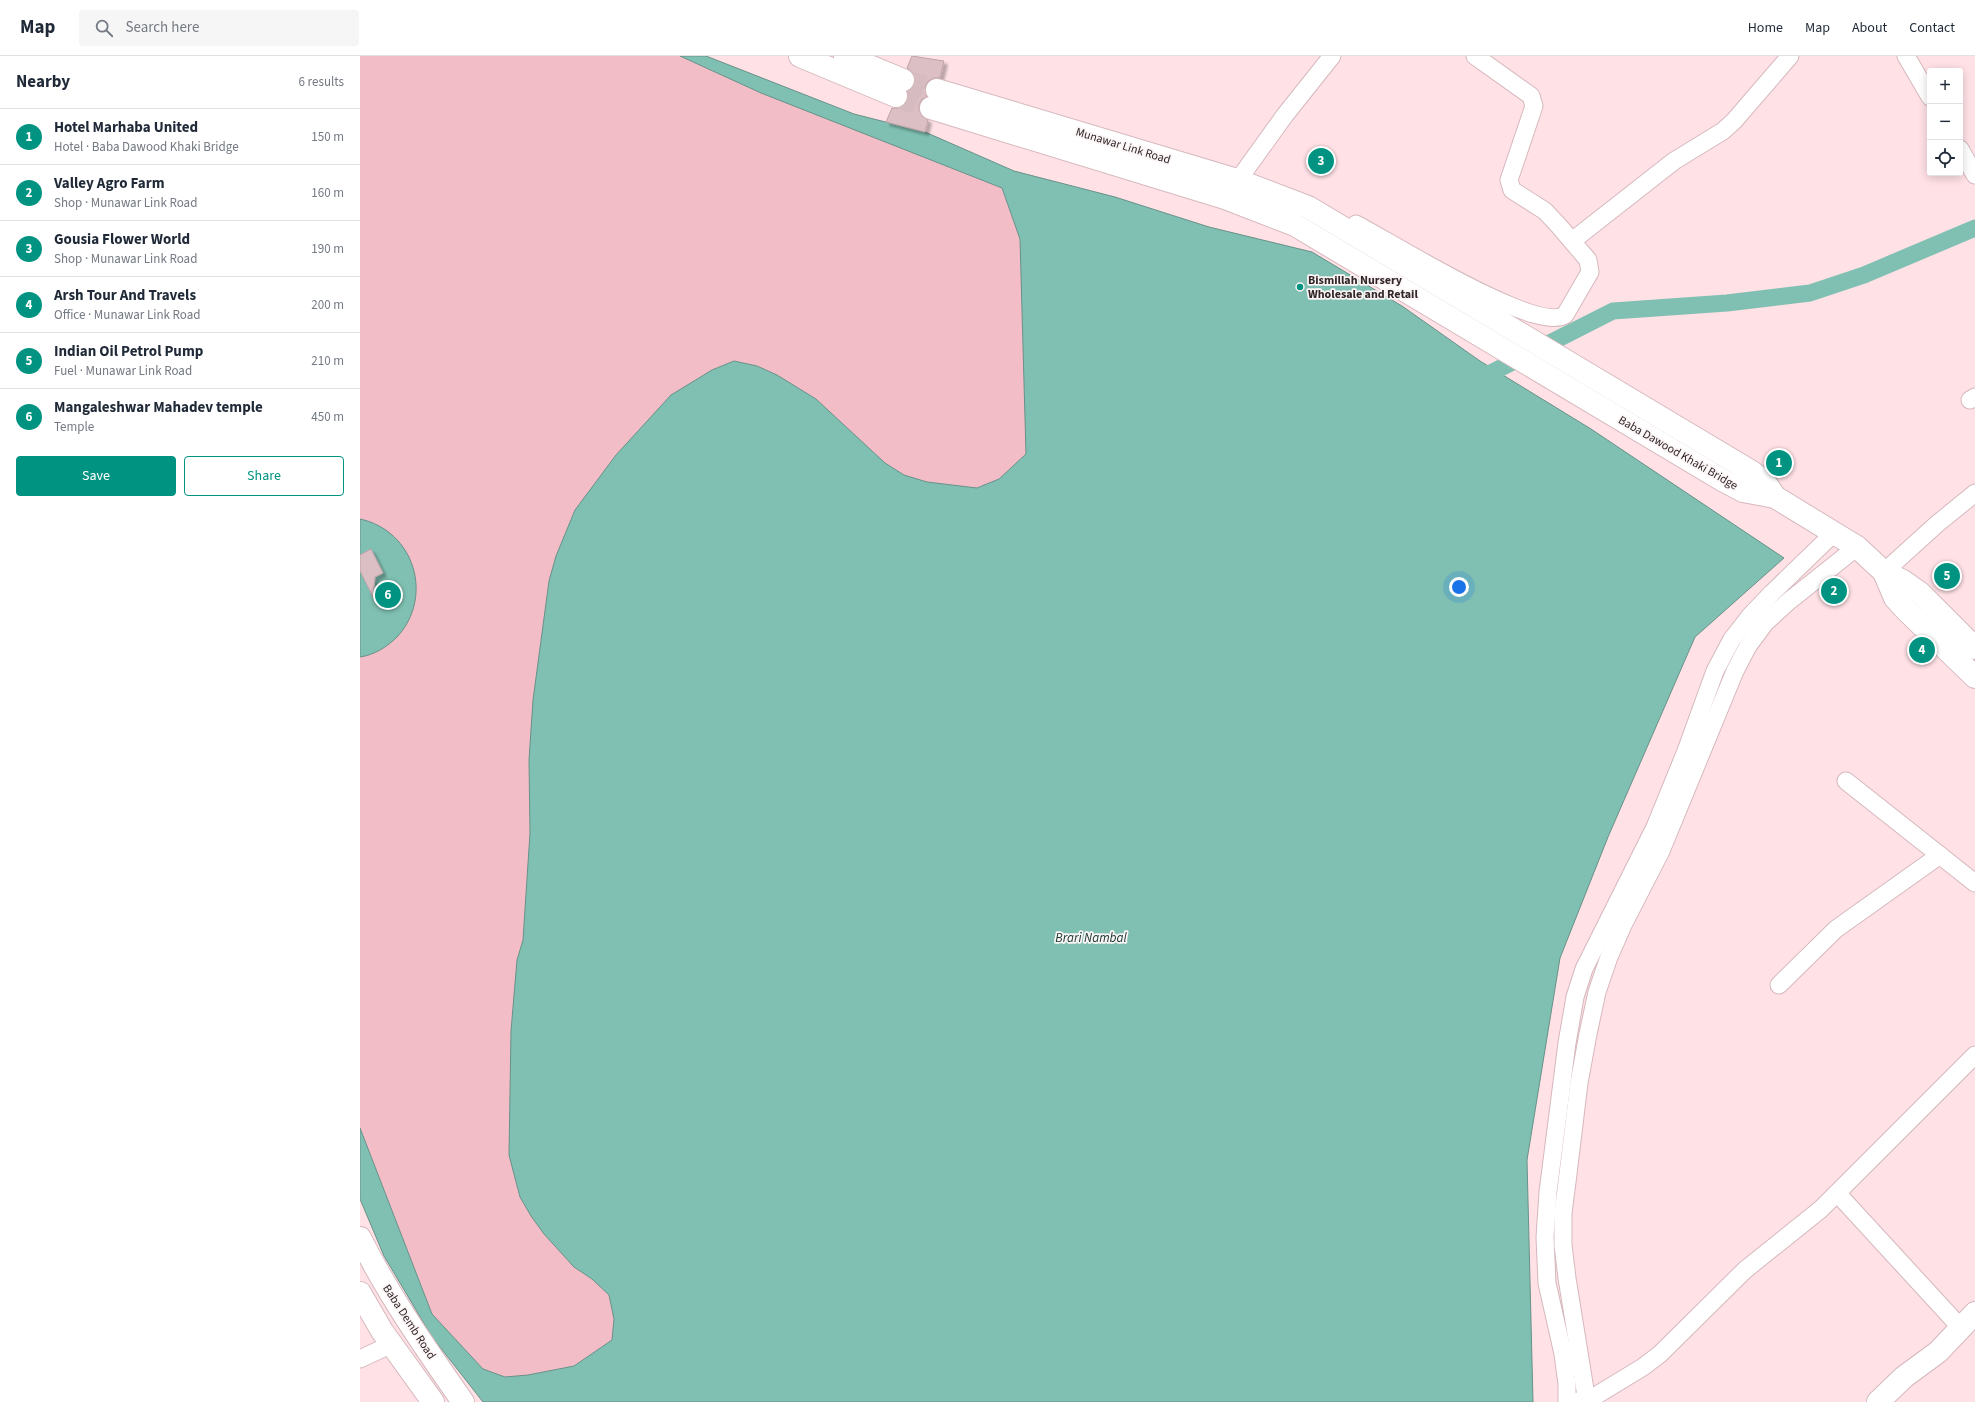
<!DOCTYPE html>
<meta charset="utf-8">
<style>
:root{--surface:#fff;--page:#f6f6f7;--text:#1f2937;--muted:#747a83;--line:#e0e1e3;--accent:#009381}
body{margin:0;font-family:"Source Sans 3",sans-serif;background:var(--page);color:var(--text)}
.controls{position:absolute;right:12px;top:12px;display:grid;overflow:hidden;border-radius:4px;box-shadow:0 2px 10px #0003}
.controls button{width:36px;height:36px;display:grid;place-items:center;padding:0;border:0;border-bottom:1px solid var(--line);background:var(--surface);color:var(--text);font:20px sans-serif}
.you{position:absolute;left:1099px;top:531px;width:14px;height:14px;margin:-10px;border:3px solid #fff;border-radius:50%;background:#1a73e8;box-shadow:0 0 0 6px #1a73e833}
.badge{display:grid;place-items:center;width:26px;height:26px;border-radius:50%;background:var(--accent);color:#fff;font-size:13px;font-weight:700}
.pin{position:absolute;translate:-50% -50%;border:2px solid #fff;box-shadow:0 1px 4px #0006}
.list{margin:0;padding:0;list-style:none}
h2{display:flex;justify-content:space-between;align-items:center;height:52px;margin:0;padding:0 16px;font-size:17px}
h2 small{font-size:13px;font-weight:400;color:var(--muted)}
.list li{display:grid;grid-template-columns:26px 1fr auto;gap:12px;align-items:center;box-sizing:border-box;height:56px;padding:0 16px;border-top:1px solid var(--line)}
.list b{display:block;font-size:15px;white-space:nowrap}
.list p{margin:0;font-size:13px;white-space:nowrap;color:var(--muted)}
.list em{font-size:13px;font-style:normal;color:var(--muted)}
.actions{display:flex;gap:8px;padding:12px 16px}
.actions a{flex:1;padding:9px 0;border:1px solid var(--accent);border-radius:4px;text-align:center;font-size:14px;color:var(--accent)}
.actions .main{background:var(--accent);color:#fff}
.icon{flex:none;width:22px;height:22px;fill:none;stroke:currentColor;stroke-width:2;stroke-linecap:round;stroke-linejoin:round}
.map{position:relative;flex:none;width:1615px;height:1346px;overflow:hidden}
header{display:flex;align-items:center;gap:24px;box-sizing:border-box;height:56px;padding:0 20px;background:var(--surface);border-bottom:1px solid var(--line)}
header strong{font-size:19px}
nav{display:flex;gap:22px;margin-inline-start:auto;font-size:14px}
.search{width:280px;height:36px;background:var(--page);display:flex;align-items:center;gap:10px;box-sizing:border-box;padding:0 14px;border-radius:4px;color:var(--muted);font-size:15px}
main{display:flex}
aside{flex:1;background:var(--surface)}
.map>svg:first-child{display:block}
</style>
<header>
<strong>Map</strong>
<div class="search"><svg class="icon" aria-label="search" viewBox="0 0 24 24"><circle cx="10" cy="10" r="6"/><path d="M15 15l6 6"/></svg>Search here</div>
<nav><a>Home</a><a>Map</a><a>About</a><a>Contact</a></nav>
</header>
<main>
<aside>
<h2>Nearby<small>6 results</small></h2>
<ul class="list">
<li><span class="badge">1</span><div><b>Hotel Marhaba United</b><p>Hotel · Baba Dawood Khaki Bridge</p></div><em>150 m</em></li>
<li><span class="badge">2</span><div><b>Valley Agro Farm</b><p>Shop · Munawar Link Road</p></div><em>160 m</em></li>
<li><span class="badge">3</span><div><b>Gousia Flower World</b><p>Shop · Munawar Link Road</p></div><em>190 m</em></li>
<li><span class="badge">4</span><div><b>Arsh Tour And Travels</b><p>Office · Munawar Link Road</p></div><em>200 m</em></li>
<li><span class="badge">5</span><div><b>Indian Oil Petrol Pump</b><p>Fuel · Munawar Link Road</p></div><em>210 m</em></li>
<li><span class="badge">6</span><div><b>Mangaleshwar Mahadev temple</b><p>Temple</p></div><em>450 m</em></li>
</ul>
<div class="actions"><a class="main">Save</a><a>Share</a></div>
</aside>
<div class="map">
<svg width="1615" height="1346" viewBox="0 0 1615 1346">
<defs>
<filter id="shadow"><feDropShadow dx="3.5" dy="3.5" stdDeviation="1" flood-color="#0004"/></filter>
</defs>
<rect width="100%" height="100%" fill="#ffe1e6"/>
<!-- green -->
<polygon fill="#f2bdc7" points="0,0 346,0 494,58 565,76 654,115 755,141 849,171 952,196 1042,250 1120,305 1231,373 1424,502 1335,581 1248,781 1200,902 1167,1104 1173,1346 123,1346 72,1281 24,1200 0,1143"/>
<!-- water -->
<g fill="#7fc0b2" stroke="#689289">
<polygon points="320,0 346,0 494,58 565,76 654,115 755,141 849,171 952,196 1042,250 1120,305 1231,373 1424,502 1335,581 1248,781 1200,902 1167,1104 1173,1346 123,1346 72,1281 24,1200 0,1143 0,1072 72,1258 123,1313 145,1321 168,1319 214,1310 252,1284 254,1263 249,1239 232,1223 214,1211 184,1178 171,1160 160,1141 149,1099 151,975 157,904 163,884 170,777 169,704 173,644 189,525 196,500 215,454 256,399 311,339 352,314 374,305 397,310 417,319 456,343 525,407 544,419 567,426 617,432 639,423 666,398 660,183 642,132 401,37"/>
<path d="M 0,463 C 55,475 74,541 37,581 C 27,591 14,599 0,601 Z"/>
</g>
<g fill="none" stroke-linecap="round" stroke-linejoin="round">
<!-- canal -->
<polyline stroke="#7fc0b2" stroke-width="17" points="1115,325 1253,255 1367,247 1450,237 1504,219 1615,172"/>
</g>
<!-- building -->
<g fill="#dcbfc4" stroke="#bfa3a8" filter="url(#shadow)">
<polygon points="552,0 584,5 580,22 574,22 568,25 565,31 567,41 562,43 559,49 559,54 562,60 568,64 565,76 526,66 532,52 538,52 543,50 547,45 547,35 555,28 555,22 553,17 547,12"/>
<polygon points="11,493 23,517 15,521 13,541 0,515 0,499"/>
</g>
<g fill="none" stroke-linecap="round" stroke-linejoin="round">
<!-- primary-tunnel -->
<g stroke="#d6bcc0" stroke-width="22" stroke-dasharray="22 11" stroke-linecap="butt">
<polyline points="543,24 577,34"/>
<polyline points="536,40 571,52"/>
</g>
<defs>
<g id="street">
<polyline points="1546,0 1570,41"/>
<polyline points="1600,93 1615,119"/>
<polyline points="871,134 925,59 972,0"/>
<path d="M 996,168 C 1029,185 1176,278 1205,259 L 1230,216 L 1228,204 L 1199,170 L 1185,155 L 1152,134 L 1149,124 L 1174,50 L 1171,40 L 1115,0"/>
<polyline points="1212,185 1314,105 1363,75 1374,65 1430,0"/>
<polyline points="1610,344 1615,341"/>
<polyline points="1524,516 1577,468 1615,437"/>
<polyline points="1486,725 1615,827"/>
<polyline points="1419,929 1476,873 1580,799"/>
<polyline points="1477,1137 1601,1272"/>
<polyline points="0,1303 32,1288"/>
<polyline points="1218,1345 1227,1345 1283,1311 1300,1298 1385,1214 1461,1153 1615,999"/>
<polyline points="1207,1346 1207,1328 1203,1298 1187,1227 1185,1181 1188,1136 1207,987 1215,941 1224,913 1295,771 1326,695 1355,615 1372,583 1390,560 1412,537 1474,477"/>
<polyline points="1227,1346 1207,1222 1203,1189 1203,1157 1207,1126 1219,1027 1228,978 1237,936 1249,901 1263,869 1301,795 1375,615 1388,590 1405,567 1429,545 1497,491"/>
</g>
<g id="secondary">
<path d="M 0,1182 C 29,1240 66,1293 103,1346"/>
<polyline points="0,1237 22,1275 73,1346"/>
<polyline points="1518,1346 1544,1321 1578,1296 1615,1257"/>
</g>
<g id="primary">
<polyline points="440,0 536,40"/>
<polyline points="485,0 543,24"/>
<polyline points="577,34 877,124 948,151 1392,416 1405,426 1415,441 1497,491 1524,516 1543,525 1560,537 1615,592"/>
<polyline points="571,52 865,142 935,169 1364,425 1383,435 1415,441"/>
<polyline points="1524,516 1535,542 1546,554 1615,621"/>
</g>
</defs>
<!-- street casing -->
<use href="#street" stroke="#d5b8bd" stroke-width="19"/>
<!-- secondary casing -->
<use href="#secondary" stroke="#d5b8bd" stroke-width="24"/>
<!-- primary casing -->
<use href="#primary" stroke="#d5b8bd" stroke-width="24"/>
<!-- street -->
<use href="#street" stroke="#fff" stroke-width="17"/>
<!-- secondary -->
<use href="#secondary" stroke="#fff" stroke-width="22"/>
<!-- primary -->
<use href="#primary" stroke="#fff" stroke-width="22"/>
</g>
<!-- markers -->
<circle fill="#009381" stroke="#fcf5f6" stroke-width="1.5" cx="940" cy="231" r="4"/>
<g text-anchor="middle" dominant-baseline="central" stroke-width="3.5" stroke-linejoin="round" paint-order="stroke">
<!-- street labels -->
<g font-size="12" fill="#312729" stroke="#fcf5f6">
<text transform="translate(763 90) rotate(17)">Munawar Link Road</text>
<text transform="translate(1318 397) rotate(30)">Baba Dawood Khaki Bridge</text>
<text transform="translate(49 1266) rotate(57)">Baba Demb Road</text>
</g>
<!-- poi labels -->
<g font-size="12" font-weight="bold" fill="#312729" stroke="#fcf5f6" text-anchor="start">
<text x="948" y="224">Bismillah Nursery<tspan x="948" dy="14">Wholesale and Retail</tspan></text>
</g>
<!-- water labels -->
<g font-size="13" font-style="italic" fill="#173731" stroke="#fcf5f6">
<text x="731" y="882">Brari Nambal</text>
</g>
</g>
</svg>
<div class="controls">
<button>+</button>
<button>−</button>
<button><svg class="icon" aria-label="locate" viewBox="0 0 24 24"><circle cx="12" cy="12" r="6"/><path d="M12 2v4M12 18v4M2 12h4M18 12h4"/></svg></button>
</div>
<div class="you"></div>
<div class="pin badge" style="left:1419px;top:407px">1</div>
<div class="pin badge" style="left:1474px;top:535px">2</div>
<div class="pin badge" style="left:961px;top:105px">3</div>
<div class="pin badge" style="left:1562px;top:594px">4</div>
<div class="pin badge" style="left:1587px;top:520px">5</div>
<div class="pin badge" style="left:28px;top:539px">6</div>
</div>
</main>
